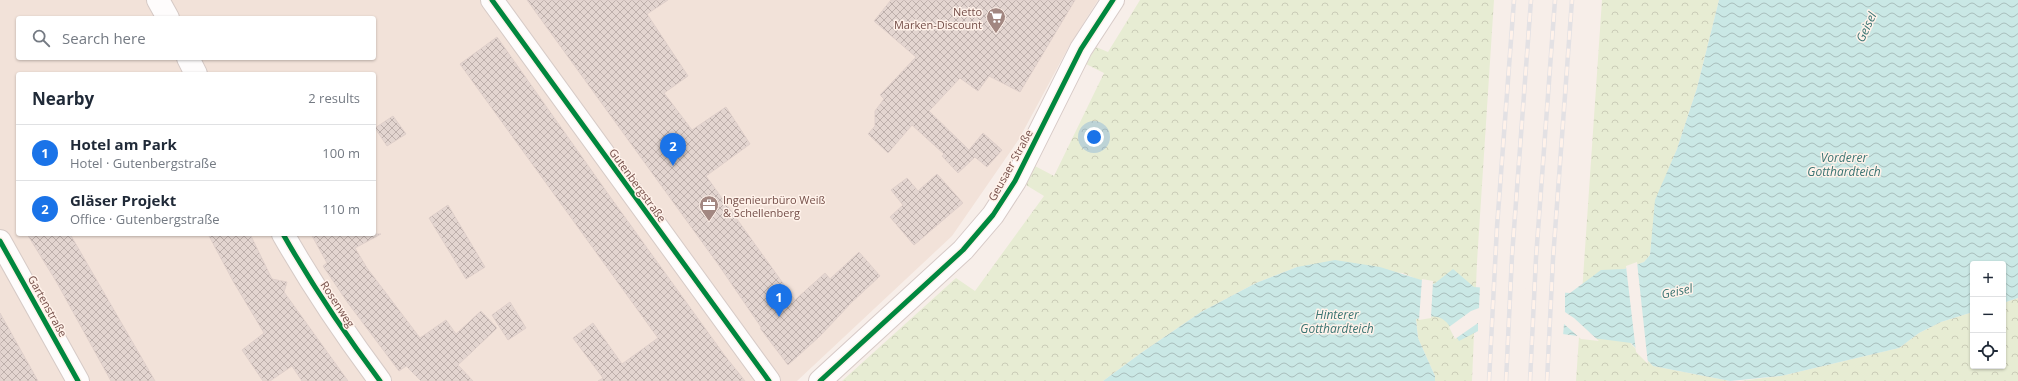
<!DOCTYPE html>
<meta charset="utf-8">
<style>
:root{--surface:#fff;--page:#f2f2f3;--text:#1f2937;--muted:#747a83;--line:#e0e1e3;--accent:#1a73e8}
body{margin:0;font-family:"Open Sans",sans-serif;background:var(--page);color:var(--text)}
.controls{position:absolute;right:12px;bottom:12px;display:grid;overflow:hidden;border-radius:4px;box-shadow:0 1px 3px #0004}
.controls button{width:36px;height:36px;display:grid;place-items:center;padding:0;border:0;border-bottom:1px solid var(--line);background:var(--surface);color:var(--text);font:20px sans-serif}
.you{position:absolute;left:1094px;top:137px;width:14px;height:14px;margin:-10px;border:3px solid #fff;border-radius:50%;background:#1a73e8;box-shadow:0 0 0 6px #1a73e833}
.badge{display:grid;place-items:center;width:26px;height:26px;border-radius:50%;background:var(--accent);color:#fff;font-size:13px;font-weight:700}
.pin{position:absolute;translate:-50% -33px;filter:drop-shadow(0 1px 2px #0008)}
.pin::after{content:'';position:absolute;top:21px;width:14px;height:12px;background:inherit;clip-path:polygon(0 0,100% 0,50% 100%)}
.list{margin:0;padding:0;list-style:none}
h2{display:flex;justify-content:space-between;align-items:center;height:52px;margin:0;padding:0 16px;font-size:17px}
h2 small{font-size:13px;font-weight:400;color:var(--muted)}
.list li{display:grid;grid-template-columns:26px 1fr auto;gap:12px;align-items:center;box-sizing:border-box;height:56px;padding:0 16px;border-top:1px solid var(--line)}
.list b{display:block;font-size:15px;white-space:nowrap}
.list p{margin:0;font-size:13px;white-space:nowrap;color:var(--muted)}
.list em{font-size:13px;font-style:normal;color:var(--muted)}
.icon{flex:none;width:22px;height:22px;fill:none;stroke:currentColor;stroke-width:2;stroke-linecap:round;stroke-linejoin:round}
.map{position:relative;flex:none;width:2018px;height:381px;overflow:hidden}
.search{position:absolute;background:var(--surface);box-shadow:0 1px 3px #0004;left:16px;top:16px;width:360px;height:44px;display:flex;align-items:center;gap:10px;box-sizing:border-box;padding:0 14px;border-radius:4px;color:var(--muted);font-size:15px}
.panel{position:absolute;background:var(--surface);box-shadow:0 1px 3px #0004;left:16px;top:72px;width:360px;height:164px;border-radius:4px}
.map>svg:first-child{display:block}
</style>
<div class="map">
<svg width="2018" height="381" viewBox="0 0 2018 381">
<defs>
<pattern id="forest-crowns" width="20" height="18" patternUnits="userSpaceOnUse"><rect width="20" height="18" fill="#e7ecd3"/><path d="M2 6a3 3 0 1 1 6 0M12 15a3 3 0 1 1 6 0" fill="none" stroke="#caccb7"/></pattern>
<pattern id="water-waves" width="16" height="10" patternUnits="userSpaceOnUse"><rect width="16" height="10" fill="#cae8e5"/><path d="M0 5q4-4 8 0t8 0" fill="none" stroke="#a9bebc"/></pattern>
<pattern id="building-cross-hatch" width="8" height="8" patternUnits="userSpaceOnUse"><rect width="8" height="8" fill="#e3d5d0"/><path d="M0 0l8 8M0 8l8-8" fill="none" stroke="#bdafab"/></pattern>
</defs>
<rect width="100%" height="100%" fill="#f7eee9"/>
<!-- residential -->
<path fill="#f2e2d9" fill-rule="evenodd" d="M 0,0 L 1098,0 L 1068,48 L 1019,139 L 952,236 L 797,381 L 0,381 ZM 18,18 L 374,18 L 374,58 L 18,58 ZM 18,74 L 374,74 L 374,234 L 18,234 Z"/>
<!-- forest -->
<g fill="url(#forest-crowns)">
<polygon points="1140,0 1494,0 1477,262 1472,381 1435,381 1435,376 1418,338 1416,319 1434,284 1421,281 1403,273 1297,267 1256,283 1201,312 1141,353 1103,381 842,381 956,278 975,291 1044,196 1026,185 1035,166 1054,176 1104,73 1086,64 1096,47 1108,52"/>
<polygon points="1602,0 1719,0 1697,88 1677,149 1656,200 1650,255 1644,262 1624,269 1631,344 1653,366 1730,381 1576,381"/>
<polygon points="2018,298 2018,381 1740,381 1781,376 1899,348 1919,333 1941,322 1973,312 1973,366 2003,366 2003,303"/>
</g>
<!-- water -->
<path fill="url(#water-waves)" d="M 1719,0 L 2018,0 L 2018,298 L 2003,303 L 2003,264 L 1973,264 L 1973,312 L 1941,322 L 1919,333 L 1899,348 L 1781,376 L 1730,381 L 1653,366 L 1631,343 L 1532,330 L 1480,330 L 1459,341 C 1446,319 1443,312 1416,319 L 1418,338 L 1435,376 L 1435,381 L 1103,381 L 1141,353 L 1201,312 L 1256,283 L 1297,267 L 1335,260 L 1380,267 L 1434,284 L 1453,269 L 1474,287 L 1570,293 L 1601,270 L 1624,269 L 1644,262 L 1650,255 L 1655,200 L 1677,149 L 1697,88 Z"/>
<!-- pier -->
<g fill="#f7eee9">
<polygon points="1637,262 1648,364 1636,352 1626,266"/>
<polygon points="1422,279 1433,281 1431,318 1419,320"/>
<polygon points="1480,285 1565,291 1565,312 1574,318 1599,341 1581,339 1564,324 1563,336 1532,332 1478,333 1478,323 1455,339 1449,327 1471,311 1479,308"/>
</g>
<!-- building -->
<g fill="url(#building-cross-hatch)" stroke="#e0d0cb">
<polygon points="527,0 668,0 647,14 688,76 664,93 692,130 726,107 750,144 706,176 795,300 825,273 830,279 859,252 880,276 852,302 820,336 788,365 760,328 761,327 718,264"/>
<polygon points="891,0 1075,0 1020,92 989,76 978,91 960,78 929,111 969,150 983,133 1002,150 987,167 975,157 958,173 942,156 944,154 912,125 888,153 868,134 875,126 875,111 884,99 880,95 916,57 874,21"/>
<polygon points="497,37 611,198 725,356 745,381 598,381 603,378 573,338 593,323 622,364 658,338 460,64"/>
<polygon points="393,116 406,134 387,146 375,128"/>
<polygon points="937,174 963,203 914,245 890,217 903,205 891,190 907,178 918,191"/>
<polygon points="448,205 485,267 466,279 429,218"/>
<polygon points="27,234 70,234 155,381 111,381 56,281"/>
<polygon points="208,234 250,234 272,279 287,282 284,292 348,381 302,381 292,366 270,381 263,381 242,350 264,333 233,281"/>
<polygon points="311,234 381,234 355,248 367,268 420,338 446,320 456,334 481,311 497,328 458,365 473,381 421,381 406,366 399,371 348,303 323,266 327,263"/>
<polygon points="510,302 526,328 508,340 492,315"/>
<polygon points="0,313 38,381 0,381"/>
</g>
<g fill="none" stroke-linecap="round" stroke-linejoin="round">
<defs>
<g id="street">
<polyline points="158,0 168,18"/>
<polyline points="492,0 769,381"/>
<polyline points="188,58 196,74"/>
<path d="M 283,234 C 312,285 345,334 380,381"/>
<polyline points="0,241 78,381"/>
</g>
<polyline id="secondary" points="820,381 963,250 993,215 1015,181 1081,49 1113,0"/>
</defs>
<!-- street casing -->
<use href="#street" stroke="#d6cac6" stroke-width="24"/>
<!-- secondary casing -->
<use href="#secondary" stroke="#d7cac7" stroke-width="24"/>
<!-- street -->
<use href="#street" stroke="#fefcfc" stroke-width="22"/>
<!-- secondary -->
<use href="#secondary" stroke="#fefcfc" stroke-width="22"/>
<defs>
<g id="rail">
<polyline points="1489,381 1497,227 1514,0"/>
<polyline points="1506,381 1512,256 1531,0"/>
<polyline points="1530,381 1536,258 1555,0"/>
<polyline points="1547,381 1553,259 1572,0"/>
</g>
</defs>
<!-- rail casing -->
<use href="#rail" stroke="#e3e1e4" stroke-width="4.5"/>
<!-- rail -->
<use href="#rail" stroke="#fff2ea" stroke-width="3" stroke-dasharray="9" stroke-linecap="butt"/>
<defs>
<g id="cycleway">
<polyline points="492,0 769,381"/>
<path d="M 283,234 C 312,285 345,334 380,381"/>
<polyline points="0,241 78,381"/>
<polyline points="820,381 963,250 993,215 1015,181 1081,49 1113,0"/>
</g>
</defs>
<!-- cycleway casing -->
<use href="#cycleway" stroke="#fff2ea" stroke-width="8"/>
<!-- cycleway -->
<use href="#cycleway" stroke="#00873e" stroke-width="5"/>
</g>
<!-- icons -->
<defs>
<symbol id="supermarket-pin" viewBox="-11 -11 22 30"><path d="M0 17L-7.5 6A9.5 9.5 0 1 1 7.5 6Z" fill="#a28781" stroke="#fff2ea"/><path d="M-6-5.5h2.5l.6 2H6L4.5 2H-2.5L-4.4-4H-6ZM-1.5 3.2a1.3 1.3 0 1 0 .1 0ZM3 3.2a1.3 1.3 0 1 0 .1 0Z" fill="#fff"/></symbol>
<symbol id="office-pin" viewBox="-11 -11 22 30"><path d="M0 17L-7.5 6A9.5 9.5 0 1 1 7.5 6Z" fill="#a28781" stroke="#fff2ea"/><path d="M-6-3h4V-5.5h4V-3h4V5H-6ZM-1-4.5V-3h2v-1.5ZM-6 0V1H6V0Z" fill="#fff"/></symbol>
</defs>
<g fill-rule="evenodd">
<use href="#supermarket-pin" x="985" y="6" width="22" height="30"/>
<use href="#office-pin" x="698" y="194" width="22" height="30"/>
</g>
<g text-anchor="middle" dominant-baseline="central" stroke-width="3" stroke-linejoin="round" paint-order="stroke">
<!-- poi labels -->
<g font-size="11" fill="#754f49" stroke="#fff2ea" text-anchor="end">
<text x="982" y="11">Netto<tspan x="982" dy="13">Marken-Discount</tspan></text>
<text x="723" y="199" text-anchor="start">Ingenieurbüro Weiß<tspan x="723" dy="13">&amp; Schellenberg</tspan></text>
</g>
<!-- street labels -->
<g font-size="11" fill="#754f49" stroke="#fff2ea">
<text transform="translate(1010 165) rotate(-61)">Geusaer Straße</text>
<text transform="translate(638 185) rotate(54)">Gutenbergstraße</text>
<text transform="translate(338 304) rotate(57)">Rosenweg</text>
<text transform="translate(48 306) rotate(61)">Gartenstraße</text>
</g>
<!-- water labels -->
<g font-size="12" font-style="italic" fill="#3a7472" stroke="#fff2ea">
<text transform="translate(1866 27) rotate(-65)">Geisel</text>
<text x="1844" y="157">Vorderer<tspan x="1844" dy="14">Gotthardteich</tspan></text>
<text transform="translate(1677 291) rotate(-12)">Geisel</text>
<text x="1337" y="314">Hinterer<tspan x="1337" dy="14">Gotthardteich</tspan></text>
</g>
</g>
</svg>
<div class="controls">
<button>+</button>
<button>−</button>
<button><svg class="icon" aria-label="locate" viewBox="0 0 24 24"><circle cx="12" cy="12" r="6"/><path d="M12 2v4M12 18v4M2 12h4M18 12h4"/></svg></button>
</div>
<div class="you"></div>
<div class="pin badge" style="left:779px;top:317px">1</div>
<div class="pin badge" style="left:673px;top:166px">2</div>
<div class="search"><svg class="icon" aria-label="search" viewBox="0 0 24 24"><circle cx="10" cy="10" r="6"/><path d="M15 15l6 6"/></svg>Search here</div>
<section class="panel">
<h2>Nearby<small>2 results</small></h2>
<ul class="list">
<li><span class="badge">1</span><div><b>Hotel am Park</b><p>Hotel · Gutenbergstraße</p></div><em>100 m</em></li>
<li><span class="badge">2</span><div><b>Gläser Projekt</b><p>Office · Gutenbergstraße</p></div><em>110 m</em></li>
</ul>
</section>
</div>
